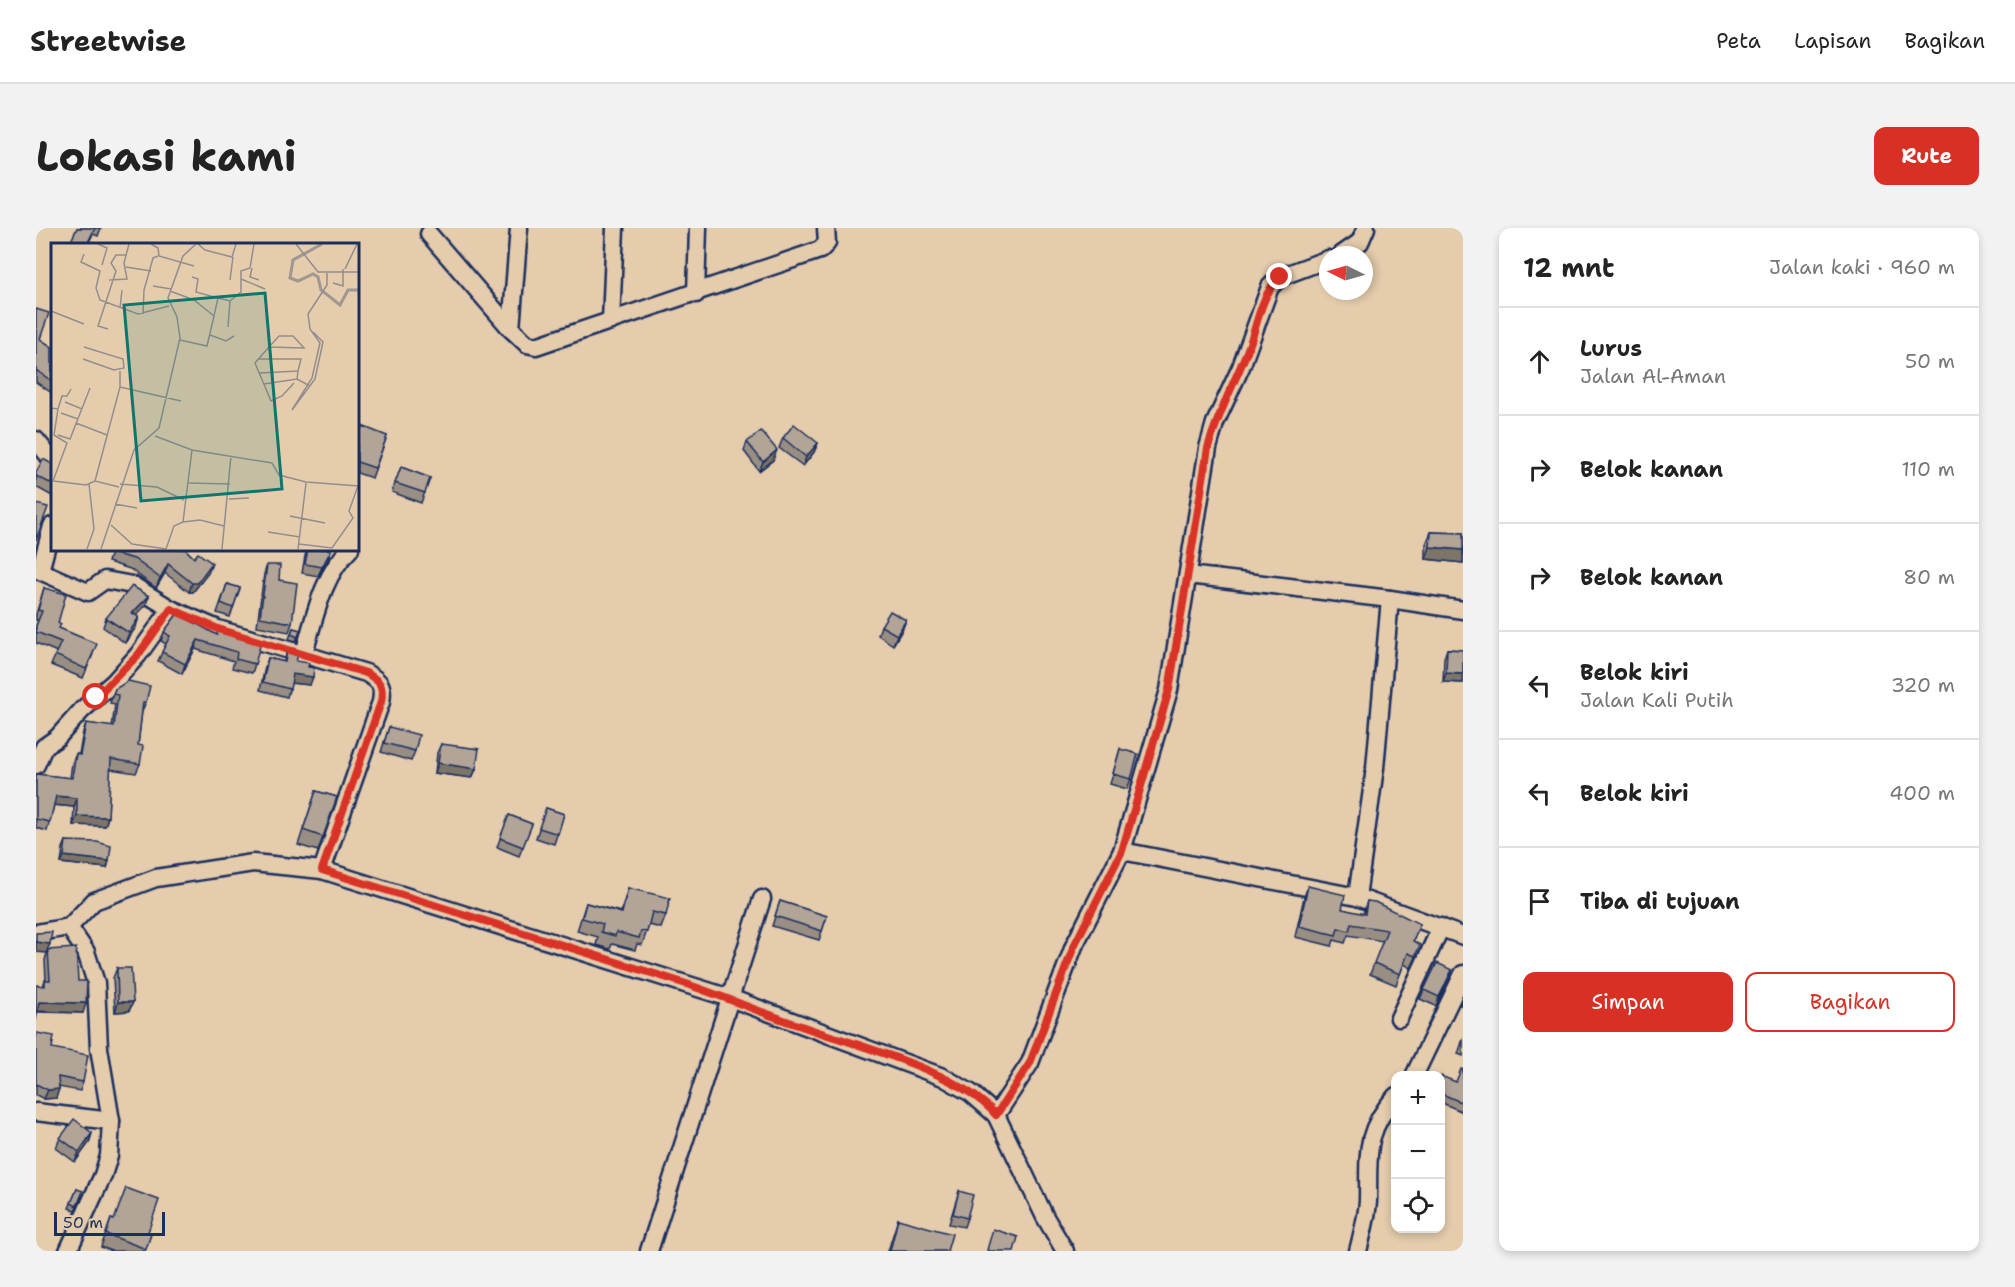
<!DOCTYPE html>
<html lang="id">
<meta charset="utf-8">
<style>
:root{--surface:#fff;--page:#f2f2f2;--text:#222;--muted:#767676;--line:#e0e0e0;--accent:#d93025}
body{margin:0;font-family:"Shantell Sans",sans-serif;background:var(--page);color:var(--text)}
.controls{position:absolute;right:18px;bottom:18px;display:grid;overflow:hidden;border-radius:12px;box-shadow:0 3px 9px #0003}
.controls button{width:54px;height:54px;display:grid;place-items:center;padding:0;border:0;border-bottom:2px solid var(--line);background:var(--surface);color:var(--text);font:30px sans-serif}
.compass{position:absolute;left:1283px;top:18px;width:54px;height:54px;border-radius:50%;background:var(--surface);box-shadow:0 3px 9px #0003;rotate:275deg}
.scale{position:absolute;left:18px;bottom:15px;width:111px;box-sizing:border-box;padding-left:6px;border:3px solid #1b2f5e;border-top:0;font-size:16px;line-height:21px;white-space:nowrap;color:#1b2f5e;-webkit-text-stroke:4px #e4ccac;paint-order:stroke}
.stop{position:absolute;width:18px;height:18px;margin:-14px;border:4px solid #d93025;border-radius:50%;background:#fff}
.stop.end{background:#d93025;border-color:#fff;box-shadow:0 2px 6px #0008}
.list{margin:0;padding:0;list-style:none}
h2{display:flex;justify-content:space-between;align-items:center;height:78px;margin:0;padding:0 24px;font-size:26px}
h2 small{font-size:20px;font-weight:400;color:var(--muted)}
.list li{display:grid;grid-template-columns:39px 1fr auto;gap:18px;align-items:center;box-sizing:border-box;height:108px;padding:0 24px;border-top:2px solid var(--line)}
.list b{display:block;font-size:22px;white-space:nowrap}
.list p{margin:0;font-size:20px;white-space:nowrap;color:var(--muted)}
.list em{font-size:20px;font-style:normal;color:var(--muted)}
.actions{display:flex;gap:12px;padding:18px 24px}
.actions a{flex:1;padding:14px 0;border:2px solid var(--accent);border-radius:12px;text-align:center;font-size:21px;color:var(--accent)}
.actions .main{background:var(--accent);color:#fff}
.icon{flex:none;width:33px;height:33px;fill:none;stroke:currentColor;stroke-width:2;stroke-linecap:round;stroke-linejoin:round}
.map{position:relative;flex:none;width:1427px;height:1023px;overflow:hidden;border-radius:12px}
header{display:flex;align-items:center;gap:36px;box-sizing:border-box;height:84px;padding:0 30px;background:var(--surface);border-bottom:2px solid var(--line)}
header strong{font-size:28px}
nav{display:flex;gap:33px;margin-inline-start:auto;font-size:21px}
.intro{display:flex;align-items:center;justify-content:space-between;box-sizing:border-box;height:144px;padding:0 36px}
h1{margin:0;font-size:42px}
.button{padding:15px 27px;border-radius:12px;background:var(--accent);color:#fff;font-size:21px;font-weight:700}
main{display:flex;gap:36px;padding:0 36px}
aside{flex:1;background:var(--surface);border-radius:12px;box-shadow:0 3px 9px #0003}
.map>svg:first-child{display:block}
</style>
<header>
<strong>Streetwise</strong>
<nav><a>Peta</a><a>Lapisan</a><a>Bagikan</a></nav>
</header>
<div class="intro"><h1>Lokasi kami</h1><a class="button">Rute</a></div>
<main>
<div class="map">
<svg width="1427" height="1023" viewBox="0 0 1427 1023">
<rect width="100%" height="100%" fill="#e4ccac"/>
<filter id="ink" filterUnits="userSpaceOnUse"><feTurbulence type="fractalNoise" baseFrequency=".0167" numOctaves="2"/><feDisplacementMap in="SourceGraphic" scale="12" xChannelSelector="R" yChannelSelector="G"/><feConvolveMatrix kernelMatrix="1 2 1 2 8 2 1 2 1" color-interpolation-filters="sRGB"/></filter>
<g filter="url(#ink)">
<g fill="none" stroke-linecap="round" stroke-linejoin="round">
<defs>
<g id="minor">
<polyline points="393,6 475,101 491,116 500,118 784,22 791,15 790,0"/>
<polyline points="1305,27 1324,14 1330,0"/>
<polyline points="660,66 662,0"/>
<polyline points="575,93 579,0"/>
<polyline points="475,101 483,0"/>
<polyline points="0,212 16,232"/>
<polyline points="1152,347 1354,371 1427,382"/>
<path d="M 135,381 L 182,401 L 330,445 C 344,453 348,457 345,474 L 286,642"/>
<path d="M 268,425 C 279,389 286,348 314,321"/>
<polyline points="0,537 8,519 21,510 46,482 78,454 102,427 135,381 96,357 69,352 52,364 4,343 16,298"/>
<polyline points="1086,623 1321,669 1427,708"/>
<polyline points="1321,669 1339,540 1354,371"/>
<polyline points="0,705 33,699 58,673 120,650 217,635 286,642 694,770 907,849 935,865 960,887 1009,989 1029,1023"/>
<polyline points="1363,790 1405,699"/>
<polyline points="1378,848 1427,746"/>
<polyline points="0,884 75,893"/>
<polyline points="960,887 994,835 1038,718 1086,623 1133,462 1172,220 1179,195 1205,139 1234,59 1244,49 1292,31"/>
<polyline points="32,1023 67,947 73,928 75,893 63,820 60,755 50,724 33,699"/>
<polyline points="613,1023 726,671"/>
<path d="M 1322,1023 C 1326,1007 1331,989 1332,973 C 1333,927 1327,905 1360,868"/>
</g>
</defs>
<!-- minor casing -->
<use href="#minor" stroke="#1b2f5e" stroke-width="21"/>
<!-- minor -->
<use href="#minor" stroke="#e4ccac" stroke-width="16"/>
</g>
<!-- wall -->
<g fill="#998e83" stroke="#1b2f5e" stroke-width="1.5">
<polygon points="41,0 65,0 62,8 57,6 52,16 34,16"/>
<polygon points="0,81 4,111 16,119 16,165 0,154"/>
<polygon points="351,208 336,250 321,245 321,212"/>
<polygon points="747,210 782,215 778,224 767,238 743,220"/>
<polygon points="711,214 737,232 723,243 708,223"/>
<polygon points="16,236 16,268 0,259 0,245"/>
<polygon points="365,239 394,250 385,275 356,264"/>
<polygon points="1395,304 1427,305 1427,335 1390,331 1390,316"/>
<polygon points="76,321 149,321 158,330 176,335 172,345 157,364 153,364 129,345 120,360 94,341 72,334"/>
<polygon points="271,321 289,321 295,322 292,332 282,348 266,345 269,328"/>
<polygon points="231,337 243,352 256,395 253,404 221,398 228,346"/>
<polygon points="191,356 204,360 194,389 181,385"/>
<polygon points="8,360 23,400 57,426 47,450 15,437 21,424 0,415 0,398 2,392 0,392 0,386"/>
<polygon points="113,368 109,378 100,387 100,399 89,415 67,399 70,390"/>
<polygon points="142,385 219,436 216,445 196,440 198,433 159,421 146,446 122,433 130,416 125,413 128,404"/>
<polygon points="870,392 866,402 857,417 842,407 845,398"/>
<polygon points="257,400 264,402 260,413 253,411"/>
<polygon points="1411,421 1427,422 1427,455 1407,454 1408,430"/>
<polygon points="251,423 260,433 272,439 274,457 255,455 251,469 224,462 229,439 232,430 248,434"/>
<polygon points="79,461 110,474 106,483 102,517 104,536 100,545 74,541 72,589 69,598 37,597 38,579 18,577 11,603 0,600 0,546 34,550 36,535 40,526 43,526 47,504 50,495 76,499 79,476 74,475"/>
<polygon points="353,499 379,523 375,533 345,524"/>
<polygon points="405,516 440,541 436,550 399,545 401,525"/>
<polygon points="1084,521 1095,551 1091,561 1074,556"/>
<polygon points="280,563 301,569 282,623 262,617"/>
<polygon points="510,580 528,586 518,616 500,610"/>
<polygon points="473,587 496,596 483,628 461,619"/>
<polygon points="30,613 73,633 71,640 25,635 27,620"/>
<polygon points="1272,658 1306,681 1327,686 1331,673 1384,696 1377,714 1380,729 1375,740 1368,736 1360,757 1334,746 1347,713 1312,707 1309,715 1298,712 1296,718 1259,709 1268,669"/>
<polygon points="592,660 630,687 625,700 613,697 606,717 601,716 599,722 576,716 574,721 560,717 562,709 541,703 550,675 585,684"/>
<polygon points="744,673 791,688 783,712 736,698"/>
<polygon points="12,722 42,753 47,785 1,784 7,758 9,752 10,752 9,732"/>
<polygon points="81,740 97,774 93,783 79,784 77,750"/>
<polygon points="1413,752 1400,778 1384,771 1388,762"/>
<polygon points="1427,768 1427,778 1424,777"/>
<polygon points="1,805 47,854 44,863 23,859 20,870 8,871 0,867 0,808"/>
<polygon points="1427,811 1427,828 1422,826"/>
<polygon points="1427,842 1427,884 1404,874 1404,850 1420,854"/>
<polygon points="56,905 53,915 39,934 20,920 24,910"/>
<polygon points="41,961 46,968 39,982 33,980"/>
<polygon points="923,963 931,990 928,999 913,996"/>
<polygon points="75,991 115,1006 109,1023 76,1023 65,1019"/>
<polygon points="862,991 911,1023 852,1023"/>
</g>
<!-- shaded-wall -->
<g fill="#7d746a" stroke="#1b2f5e" stroke-width="1.5">
<polygon points="782,215 778,224 767,238 770,229"/>
<polygon points="741,222 737,232 723,243 727,234"/>
<polygon points="1394,319 1427,322 1427,335 1390,331"/>
<polygon points="295,322 292,332 282,348 286,339"/>
<polygon points="176,335 172,345 157,364 153,364 156,355"/>
<polygon points="132,336 129,345 120,360 124,350"/>
<polygon points="113,368 109,378 93,394 96,385"/>
<polygon points="103,389 100,399 89,415 93,405"/>
<polygon points="870,392 866,402 857,417 861,407"/>
<polygon points="162,412 159,421 146,446 149,436"/>
<polygon points="1410,445 1427,446 1427,455 1407,454"/>
<polygon points="257,446 277,449 274,457 254,455"/>
<polygon points="402,535 440,541 436,550 399,545"/>
<polygon points="20,568 41,570 38,579 17,577"/>
<polygon points="41,588 72,589 69,598 37,597"/>
<polygon points="28,628 73,633 71,640 25,635"/>
<polygon points="0,714 14,716 10,725 0,724"/>
<polygon points="1416,742 1413,752 1400,778 1403,769"/>
<polygon points="3,774 50,775 47,785 0,783"/>
<polygon points="82,774 97,774 93,783 79,784"/>
<polygon points="23,861 20,870 8,871 12,862"/>
<polygon points="56,905 53,915 39,934 43,924"/>
</g>
<!-- building -->
<g fill="#b2a598" stroke="#1b2f5e" stroke-width="1.5">
<polygon points="41,0 59,0 51,16 43,16 35,13"/>
<polygon points="0,81 13,85 4,111 16,119 16,153 0,142"/>
<polygon points="758,196 782,215 770,229 747,210"/>
<polygon points="326,198 351,208 339,240 321,234 321,212"/>
<polygon points="725,203 741,222 727,234 711,214"/>
<polygon points="7,231 16,236 16,256 0,248 0,245"/>
<polygon points="365,239 394,250 389,265 359,255"/>
<polygon points="0,276 12,279 0,312"/>
<polygon points="1395,304 1427,305 1427,322 1394,319"/>
<polygon points="77,321 149,321 158,330 162,325 176,335 161,355 156,355 132,336 124,350 98,331 76,325"/>
<polygon points="272,321 289,321 295,322 286,339 269,336"/>
<polygon points="231,337 244,337 243,352 261,355 256,395 224,389"/>
<polygon points="191,356 204,360 197,380 185,375"/>
<polygon points="96,358 113,368 96,385 103,389 93,405 70,390"/>
<polygon points="8,360 30,366 22,395 25,396 23,400 61,416 50,441 19,427 25,414 0,404 0,398 6,383 2,382"/>
<polygon points="854,383 870,392 861,407 845,398"/>
<polygon points="142,385 181,407 182,402 225,414 219,436 200,431 201,424 162,412 149,436 126,424 134,408 128,404"/>
<polygon points="257,400 264,402 262,409 255,406"/>
<polygon points="1411,421 1427,422 1427,446 1410,445"/>
<polygon points="251,423 262,427 260,433 273,435 272,439 278,440 277,449 257,446 254,461 227,454 232,430 249,434"/>
<polygon points="92,453 114,458 110,474 107,474 102,517 107,518 104,536 75,531 72,589 41,588 41,570 20,568 14,594 0,591 0,546 36,550 40,526 44,527 50,495 78,499 82,467 77,466 79,461"/>
<polygon points="353,499 383,507 379,523 348,515"/>
<polygon points="405,516 443,521 440,541 402,535"/>
<polygon points="1084,521 1102,526 1095,551 1077,546"/>
<polygon points="280,563 301,569 287,609 267,602"/>
<polygon points="510,580 528,586 522,606 503,600"/>
<polygon points="473,587 496,596 487,619 464,610"/>
<polygon points="30,613 61,614 75,618 73,633 28,628"/>
<polygon points="1272,658 1309,667 1306,681 1329,686 1331,673 1339,674 1384,696 1377,713 1384,717 1379,728 1372,725 1364,746 1338,735 1351,702 1315,696 1313,703 1302,700 1300,707 1263,698"/>
<polygon points="592,660 634,670 630,687 616,684 611,704 605,703 603,710 580,704 579,708 565,704 567,696 546,690 550,675 586,685"/>
<polygon points="744,673 791,688 786,703 739,688"/>
<polygon points="16,704 14,716 0,714 0,705"/>
<polygon points="40,720 42,753 51,753 50,775 3,774 0,793 0,757 9,758 9,752 14,752 12,722"/>
<polygon points="1401,735 1416,742 1403,769 1388,762"/>
<polygon points="81,740 95,740 97,774 82,774"/>
<polygon points="1,805 18,808 16,820 52,827 47,854 22,849 23,861 12,862 0,856 0,812"/>
<polygon points="1425,841 1427,842 1427,875 1404,865 1405,848 1420,854"/>
<polygon points="38,891 56,905 43,924 24,910"/>
<polygon points="90,960 123,972 112,1004 115,1006 110,1021 70,1006 75,991 78,992"/>
<polygon points="41,961 47,963 41,978 35,975"/>
<polygon points="923,963 937,967 931,990 917,986"/>
<polygon points="862,991 916,1006 911,1023 854,1023"/>
<polygon points="957,1001 982,1009 978,1023 954,1023 951,1022"/>
</g>
</g>
<g fill="none" stroke-linecap="round" stroke-linejoin="round" filter="url(#ink)">
<!-- route -->
<path stroke="#d93025" stroke-width="8" d="M 60,469 L 102,427 L 135,381 L 182,401 L 330,445 C 344,453 348,457 345,474 L 286,642 L 638,752 C 680,765 720,783 762,797 C 818,817 922,842 960,887 L 994,835 L 1038,718 L 1086,623 L 1133,462 L 1172,220 C 1182,185 1199,154 1212,121 C 1222,96 1224,68 1244,49"/>
</g>
<!-- overview -->
<g transform="translate(15 15)">
<rect width="308" height="308" fill="#e4ccac"/>
<path fill="none" stroke="#a09692" stroke-width="3" d="M 271,1 L 242,17 L 239,35 L 247,38 L 262,31 L 267,34 L 270,47 L 289,62 L 297,47 L 308,47"/>
<path fill="none" stroke="#948d8d" stroke-width="1.5" d="M 47,1 L 56,5 L 51,22M 100,1 L 107,5 L 108,13 L 143,23M 147,1 L 154,7 L 181,14 L 185,1M 245,1 L 267,29 L 308,29M 33,11 L 30,19 L 49,28 L 45,45 L 49,57 L 87,71 L 118,63M 75,24 L 100,28M 201,25 L 199,34 L 208,37M 294,26 L 306,1M 141,34 L 147,36 L 145,49 L 167,55M 190,36 L 214,46M 58,37 L 76,36 L 73,20 L 78,1M 179,37 L 182,14M 282,40 L 292,43 L 292,26M 102,43 L 120,46M 119,48 L 143,57 L 163,73 L 167,55 L 179,58 L 190,49 L 190,28 L 199,25 L 203,1M 69,65 L 71,47M 0,68 L 33,81M 92,71 L 93,47 L 102,15 L 107,13M 177,84 L 179,58M 57,86 L 47,83 L 65,28 L 60,20 L 65,12 L 75,12M 159,92 L 175,98 L 183,93M 228,93 L 242,93 L 253,105 L 218,104 ZM 129,97 L 156,103 L 163,73M 218,104 L 204,120 L 220,158 L 231,153 L 243,140M 32,116 L 63,127 L 73,125 L 72,116 L 33,104M 207,116 L 250,116 L 247,128M 208,130 L 247,128 L 246,136M 213,141 L 246,136 L 259,143M 69,144 L 130,158M 14,159 L 31,166M 0,165 L 7,166 L 11,153 L 16,153 L 20,146M 241,167 L 261,135 L 269,100 L 259,86 L 257,71 L 276,42 L 276,30M 241,167 L 264,136 L 272,99 L 262,89M 10,170 L 27,176M 25,180 L 56,192M 7,192 L 19,196 L 39,145M 104,193 L 141,207 L 221,220 L 228,232 L 255,239 L 308,243M 2,238 L 16,200 L 3,192 L 7,166M 2,238 L 35,242 L 44,238 L 68,244M 44,238 L 69,144 L 69,128M 138,240 L 179,241M 69,241 L 106,244 L 133,257M 178,256 L 198,255M 64,261 L 86,265M 239,273 L 274,280M 132,279 L 149,277 L 173,283M 60,282 L 81,301 L 115,306M 217,289 L 249,294M 248,301 L 281,305 L 302,275 L 298,268 L 307,243M 36,306 L 43,286 L 38,241M 50,306 L 83,207 L 108,185 L 129,95 L 126,74 L 117,55 L 132,13 L 145,1M 115,306 L 123,283 L 132,279 L 141,207M 171,306 L 180,213M 247,306 L 255,240"/>
<path fill="#0f766e" fill-opacity="0.15" stroke="#0f766e" stroke-width="3" d="M 214,50 L 231,246 L 90,258 L 73,62 Z"/>
<rect width="308" height="308" fill="none" stroke="#1b2f5e" stroke-width="3"/>
</g>
</svg>
<div class="controls">
<button>+</button>
<button>−</button>
<button><svg class="icon" aria-label="locate" viewBox="0 0 24 24"><circle cx="12" cy="12" r="6"/><path d="M12 2v4M12 18v4M2 12h4M18 12h4"/></svg></button>
</div>
<svg class="compass" viewBox="-18 -18 36 36"><path d="M0-13l5 13h-10z" fill="#e53935"/><path d="M0 13l5-13h-10z" fill="#767676"/></svg>
<div class="scale">50 m</div>
<div class="stop" style="left:60px;top:469px"></div>
<div class="stop end" style="left:1244px;top:49px"></div>
</div>
<aside>
<h2>12 mnt<small>Jalan kaki · 960 m</small></h2>
<ul class="list">
<li><svg class="icon" aria-label="ahead" viewBox="0 0 24 24"><path d="M12 20V5M6 11l6-6 6 6"/></svg><div><b>Lurus</b><p>Jalan Al-Aman</p></div><em>50 m</em></li>
<li><svg class="icon" aria-label="right" viewBox="0 0 24 24"><path d="M7 20v-9h11M14 6l5 5-5 5"/></svg><div><b>Belok kanan</b></div><em>110 m</em></li>
<li><svg class="icon" aria-label="right" viewBox="0 0 24 24"><path d="M7 20v-9h11M14 6l5 5-5 5"/></svg><div><b>Belok kanan</b></div><em>80 m</em></li>
<li><svg class="icon" aria-label="left" viewBox="0 0 24 24"><path d="M17 20v-9H6M10 6l-5 5 5 5"/></svg><div><b>Belok kiri</b><p>Jalan Kali Putih</p></div><em>320 m</em></li>
<li><svg class="icon" aria-label="left" viewBox="0 0 24 24"><path d="M17 20v-9H6M10 6l-5 5 5 5"/></svg><div><b>Belok kiri</b></div><em>400 m</em></li>
<li><svg class="icon" aria-label="arrive" viewBox="0 0 24 24"><path d="M6 21V4h12l-3 4 3 4H6"/></svg><div><b>Tiba di tujuan</b></div></li>
</ul>
<div class="actions"><a class="main">Simpan</a><a>Bagikan</a></div>
</aside>
</main>
